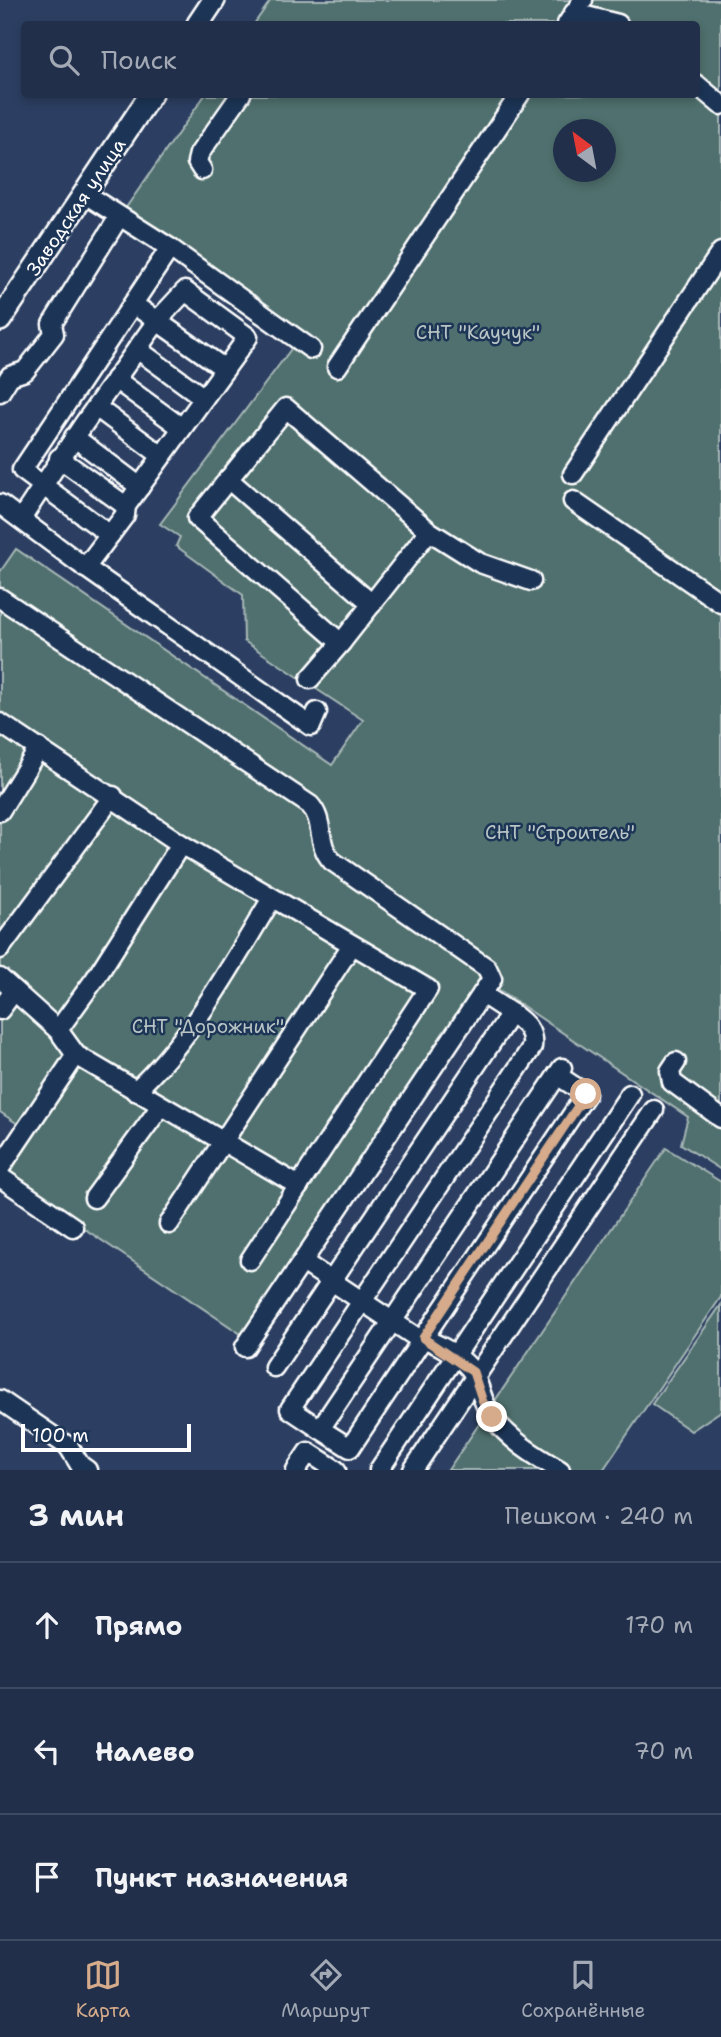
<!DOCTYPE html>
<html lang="ru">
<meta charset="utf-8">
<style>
:root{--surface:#212f4a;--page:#293751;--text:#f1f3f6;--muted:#a2a9b5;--line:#3e4a62;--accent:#d6ab8b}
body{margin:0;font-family:"Shantell Sans",sans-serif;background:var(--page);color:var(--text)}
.compass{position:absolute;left:553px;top:119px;width:63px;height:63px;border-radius:50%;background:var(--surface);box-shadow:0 4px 10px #0003;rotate:328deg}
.scale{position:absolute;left:21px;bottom:18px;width:170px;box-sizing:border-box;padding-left:7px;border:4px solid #fff;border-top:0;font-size:19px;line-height:24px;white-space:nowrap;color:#fff;-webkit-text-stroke:5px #1d3557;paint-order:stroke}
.stop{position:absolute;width:21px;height:21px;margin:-16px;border:5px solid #d6ab8b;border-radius:50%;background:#fff}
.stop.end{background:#d6ab8b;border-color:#fff;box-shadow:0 2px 7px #0008}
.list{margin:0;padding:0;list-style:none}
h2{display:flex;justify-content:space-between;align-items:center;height:91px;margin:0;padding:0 28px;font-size:30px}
h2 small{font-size:23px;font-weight:400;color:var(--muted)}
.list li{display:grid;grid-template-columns:46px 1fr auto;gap:21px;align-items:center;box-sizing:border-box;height:126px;padding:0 28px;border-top:2px solid var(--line)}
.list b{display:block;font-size:26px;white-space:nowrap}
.list em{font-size:23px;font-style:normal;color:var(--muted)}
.icon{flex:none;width:38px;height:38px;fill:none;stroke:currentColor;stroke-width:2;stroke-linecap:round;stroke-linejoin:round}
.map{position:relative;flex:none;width:721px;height:1470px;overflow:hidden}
.search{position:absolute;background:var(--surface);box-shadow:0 4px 10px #0003;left:21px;right:21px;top:21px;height:77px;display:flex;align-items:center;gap:18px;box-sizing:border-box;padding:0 24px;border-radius:7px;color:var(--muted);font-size:26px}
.sheet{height:469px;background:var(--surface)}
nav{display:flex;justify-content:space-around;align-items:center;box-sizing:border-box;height:98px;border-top:2px solid var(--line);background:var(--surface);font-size:19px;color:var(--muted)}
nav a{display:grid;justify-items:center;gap:4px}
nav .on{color:var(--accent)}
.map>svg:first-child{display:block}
</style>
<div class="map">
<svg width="721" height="1470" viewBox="0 0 721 1470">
<rect width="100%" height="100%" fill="#2c3f62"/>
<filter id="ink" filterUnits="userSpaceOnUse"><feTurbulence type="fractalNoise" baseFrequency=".0143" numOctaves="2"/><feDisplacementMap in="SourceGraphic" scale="14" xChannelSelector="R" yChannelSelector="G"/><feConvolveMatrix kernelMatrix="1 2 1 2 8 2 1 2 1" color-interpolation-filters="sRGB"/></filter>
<g filter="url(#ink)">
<!-- green -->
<g fill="#4f6f6e" stroke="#a7b7b6" stroke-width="2" fill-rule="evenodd">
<path d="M 271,0 L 721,0 L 721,1170 L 681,1144 L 688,1117 L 487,982 L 247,1338 L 3,1174 L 31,1133 L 0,1112 L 0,572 L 16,549 L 332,765 L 363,720 L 244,641 L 243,595 L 176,546 L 180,537 L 160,524 L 297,341 L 125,209 L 205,95 L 696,94 L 696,24 L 254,24 ZM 564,130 L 606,130 L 606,172 L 564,172 Z"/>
<polygon points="666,1148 721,1182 721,1297 603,1470 448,1470"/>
<polygon points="721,1305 721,1411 691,1431 652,1404"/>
</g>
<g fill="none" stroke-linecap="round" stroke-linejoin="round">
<defs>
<g id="minor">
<polyline points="574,13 618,24"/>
<polyline points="567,24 583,0"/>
<polyline points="696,84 721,105"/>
<polyline points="202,170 197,162 199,154 241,94"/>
<polyline points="85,194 170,248 311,349"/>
<polyline points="133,304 225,369"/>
<polyline points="137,349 204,398"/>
<polyline points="337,367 520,94"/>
<polyline points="115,379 182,428"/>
<polyline points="0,392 10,376 25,371 54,334 52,324 119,217"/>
<polyline points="96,407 162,456"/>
<polyline points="74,437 140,487"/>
<polyline points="59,458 126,506"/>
<polyline points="573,474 721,252"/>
<polyline points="228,479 372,604"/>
<polyline points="573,501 721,603"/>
<polyline points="0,504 79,563 311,726 317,712"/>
<polyline points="21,519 83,425 157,321 185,291 248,337 126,506 125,515 85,568"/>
<polyline points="429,531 341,643 197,518 286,408 429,531 480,563 531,581"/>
<polyline points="110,535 22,470 170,248"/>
<path d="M 0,598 L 310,805 C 325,821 316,844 332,861 L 487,968 L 492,979 L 482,994"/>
<polyline points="310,679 341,643"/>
<polyline points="0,723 181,844 428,989 250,1260"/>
<polyline points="0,811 39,748"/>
<polyline points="0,949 113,796"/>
<polyline points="0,978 58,1030 76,1055 299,1186"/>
<polyline points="0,1010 14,991"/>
<path d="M 511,1013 C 524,1022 534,1030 532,1047 L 290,1409 L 320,1429 L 562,1068"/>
<polyline points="58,1030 95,979 181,844"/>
<polyline points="676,1062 670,1071 672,1082 721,1118"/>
<path d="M 135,1091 C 192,1039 231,965 271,900"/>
<polyline points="0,1168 76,1055"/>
<polyline points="0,1177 73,1227"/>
<polyline points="94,1198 161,1106"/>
<polyline points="169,1224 352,945"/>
<path d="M 303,1262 L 416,1337 C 433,1340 466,1358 474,1375 C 481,1389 482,1402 491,1415 C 508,1439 535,1456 560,1470"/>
<polyline points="245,1347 482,994 511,1013 274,1367"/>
<polyline points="0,1400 69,1447 80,1465 87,1470"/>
<polyline points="320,1429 350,1448 586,1094 557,1075"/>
<polyline points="296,1470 308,1452 336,1470"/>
<polyline points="379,1470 630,1094"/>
<polyline points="413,1470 654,1110"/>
</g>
<g id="major">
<polyline points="198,24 214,0"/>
<polyline points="0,320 151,94"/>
</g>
</defs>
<!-- minor casing -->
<use href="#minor" stroke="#fff" stroke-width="23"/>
<!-- major casing -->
<use href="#major" stroke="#fff" stroke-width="26"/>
<!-- minor -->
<use href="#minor" stroke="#1d3557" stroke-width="18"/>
<!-- major -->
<use href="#major" stroke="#1d3557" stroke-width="21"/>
</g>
</g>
<g fill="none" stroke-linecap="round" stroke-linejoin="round" filter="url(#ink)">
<!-- route -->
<polyline stroke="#d6ab8b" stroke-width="9" points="492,1417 483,1402 473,1372 423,1338 586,1094"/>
</g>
<g text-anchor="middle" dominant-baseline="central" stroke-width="5" stroke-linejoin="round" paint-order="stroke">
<!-- street labels -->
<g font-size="19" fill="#fff" stroke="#1d3557">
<text transform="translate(76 207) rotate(-56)">Заводская улица</text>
</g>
<!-- park labels -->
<g font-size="19" fill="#b9c5c5" stroke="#1d3557">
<text x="478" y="332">СНТ "Каучук"</text>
<text x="560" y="832">СНТ "Строитель"</text>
<text x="208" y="1026">СНТ "Дорожник"</text>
</g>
</g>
</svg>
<svg class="compass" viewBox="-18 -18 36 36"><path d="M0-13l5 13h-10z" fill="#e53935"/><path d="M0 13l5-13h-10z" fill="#a2a9b5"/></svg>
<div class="scale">100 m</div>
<div class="stop" style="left:586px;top:1094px"></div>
<div class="stop end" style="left:492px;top:1417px"></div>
<div class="search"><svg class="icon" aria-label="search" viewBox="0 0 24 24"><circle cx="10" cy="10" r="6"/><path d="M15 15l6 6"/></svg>Поиск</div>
</div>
<section class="sheet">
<h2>3 мин<small>Пешком · 240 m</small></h2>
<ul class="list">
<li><svg class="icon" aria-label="ahead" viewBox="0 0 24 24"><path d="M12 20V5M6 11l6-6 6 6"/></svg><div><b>Прямо</b></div><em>170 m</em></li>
<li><svg class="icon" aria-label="left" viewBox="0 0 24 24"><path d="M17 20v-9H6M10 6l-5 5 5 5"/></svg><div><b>Налево</b></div><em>70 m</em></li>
<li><svg class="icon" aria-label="arrive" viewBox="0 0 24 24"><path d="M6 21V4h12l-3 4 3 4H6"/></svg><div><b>Пункт назначения</b></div></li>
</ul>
</section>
<nav>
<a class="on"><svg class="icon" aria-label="map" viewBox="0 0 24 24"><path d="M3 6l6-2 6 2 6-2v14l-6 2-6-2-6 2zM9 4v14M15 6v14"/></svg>Карта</a>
<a><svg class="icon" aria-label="directions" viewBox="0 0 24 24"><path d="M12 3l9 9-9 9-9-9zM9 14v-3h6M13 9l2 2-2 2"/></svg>Маршрут</a>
<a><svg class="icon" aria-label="saved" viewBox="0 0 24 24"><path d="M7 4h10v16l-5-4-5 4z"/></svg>Сохранённые</a>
</nav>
